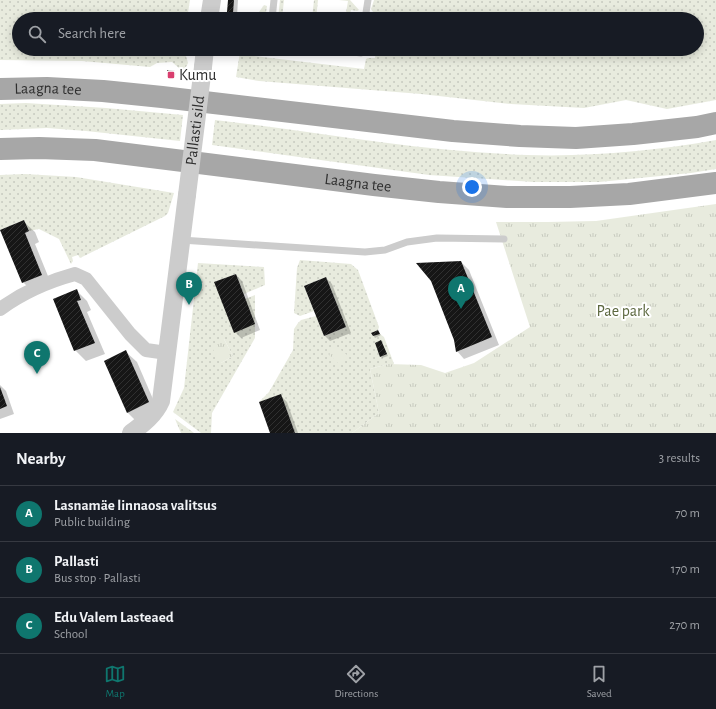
<!DOCTYPE html>
<meta charset="utf-8">
<style>
:root{--surface:#171b24;--page:#242831;--text:#f1f3f6;--muted:#9ea1a6;--line:#363941;--accent:#0f766e}
body{margin:0;font-family:"Alegreya Sans",sans-serif;background:var(--page);color:var(--text)}
.you{position:absolute;left:472px;top:187px;width:14px;height:14px;margin:-10px;border:3px solid #fff;border-radius:50%;background:#1a73e8;box-shadow:0 0 0 6px #1a73e833}
.badge{display:grid;place-items:center;width:26px;height:26px;border-radius:50%;background:var(--accent);color:#fff;font-size:13px;font-weight:700}
.pin{position:absolute;translate:-50% -33px;filter:drop-shadow(0 1px 2px #0008)}
.pin::after{content:'';position:absolute;top:21px;width:14px;height:12px;background:inherit;clip-path:polygon(0 0,100% 0,50% 100%)}
.list{margin:0;padding:0;list-style:none}
h2{display:flex;justify-content:space-between;align-items:center;height:52px;margin:0;padding:0 16px;font-size:17px}
h2 small{font-size:13px;font-weight:400;color:var(--muted)}
.list li{display:grid;grid-template-columns:26px 1fr auto;gap:12px;align-items:center;box-sizing:border-box;height:56px;padding:0 16px;border-top:1px solid var(--line)}
.list b{display:block;font-size:15px;white-space:nowrap}
.list p{margin:0;font-size:13px;white-space:nowrap;color:var(--muted)}
.list em{font-size:13px;font-style:normal;color:var(--muted)}
.icon{flex:none;width:22px;height:22px;fill:none;stroke:currentColor;stroke-width:2;stroke-linecap:round;stroke-linejoin:round}
.map{position:relative;flex:none;width:716px;height:433px;overflow:hidden}
.search{position:absolute;background:var(--surface);box-shadow:0 2px 10px #0003;left:12px;right:12px;top:12px;height:44px;display:flex;align-items:center;gap:10px;box-sizing:border-box;padding:0 14px;border-radius:22px;color:var(--muted);font-size:15px}
.sheet{height:220px;background:var(--surface)}
nav{display:flex;justify-content:space-around;align-items:center;box-sizing:border-box;height:56px;border-top:1px solid var(--line);background:var(--surface);font-size:11px;color:var(--muted)}
nav a{display:grid;justify-items:center;gap:2px}
nav .on{color:var(--accent)}
.map>svg:first-child{display:block}
</style>
<div class="map">
<svg width="716" height="433" viewBox="0 0 716 433">
<defs>
<pattern id="grass-dots" width="8" height="8" patternUnits="userSpaceOnUse"><rect width="8" height="8" fill="#e8ebde"/><path d="M2 2h.1M6 6h.1" fill="none" stroke="#c7cabf" stroke-width="1.8" stroke-linecap="round"/></pattern>
<pattern id="park-tufts" width="24" height="20" patternUnits="userSpaceOnUse"><rect width="24" height="20" fill="#e8ebde"/><path d="M3 7l-1-3M5 7V3M7 7l1-3M15 17l-1-3M17 17v-4M19 17l1-3" fill="none" stroke="#c7cabf"/></pattern>
<pattern id="building-hatch" width="6" height="6" patternUnits="userSpaceOnUse"><rect width="6" height="6" fill="#161616"/><path d="M-1 1l2-2M0 6l6-6M5 7l2-2" fill="none" stroke="#303030"/></pattern>
</defs>
<rect width="100%" height="100%" fill="#fff"/>
<!-- grass -->
<g fill="url(#grass-dots)" fill-rule="evenodd">
<polygon points="0,0 190,0 187,19 19,19 19,49 184,49 188,63 185,69 180,69 172,62 157,63 150,67 82,61 0,60"/>
<polygon points="280,0 284,0 282,19 278,19"/>
<polygon points="314,0 318,0 316,19 312,19"/>
<polygon points="339,0 350,0 359,10 357,11 351,10 349,19 345,19 348,1"/>
<polygon points="374,0 716,0 716,100 667,109 626,100 584,108 511,104 421,94 259,81 236,77 240,52 246,55 364,69 366,59 368,58 375,58 376,49 697,49 697,19 380,19 380,14 373,12 371,9"/>
<polygon points="264,5 267,6 265,19 254,19"/>
<polygon points="26,103 106,108 183,115 180,141 86,131 47,128 0,130 0,104"/>
<path d="M 215,120 C 319,132 422,152 527,155 C 590,157 654,151 716,140 L 716,169 L 691,173 L 599,182 L 533,182 L 429,175 L 212,145 Z"/>
<polygon points="25,174 76,177 174,193 168,213 165,216 80,258 78,255 72,257 73,261 71,264 59,239 39,229 29,231 24,220 0,230 0,175"/>
<polygon points="300,260 351,264 358,270 379,327 378,330 371,333 373,336 380,334 384,337 394,364 388,364 370,369 379,413 352,433 295,433 281,395 259,402 269,392 293,350 294,329 298,323 301,320 316,316 324,336 346,327 326,277 304,286 314,311 300,316 294,313 297,268"/>
<path d="M 198,263 L 264,267 L 265,285 L 244,294 L 236,274 L 215,282 L 255,324 L 245,299 L 255,295 L 255,338 L 212,413 L 211,433 L 201,433 L 173,412 L 184,388 ZM 224,339 L 233,356 L 221,363 Z"/>
<polygon points="175,419 194,433 181,433"/>
</g>
<!-- park -->
<g fill="url(#park-tufts)">
<polygon points="716,204 716,433 352,433 379,413 370,369 388,364 421,365 445,373 474,363 530,327 496,222 548,222 596,221"/>
<polygon points="224,339 233,356 221,363 211,346"/>
<polygon points="336,346 347,355 339,364 328,354"/>
</g>
<!-- shadow -->
<g fill="#0003">
<polygon points="229,0 238,0 237,16 232,16 228,12"/>
<polygon points="175,72 176,75 169,74 168,73"/>
<polygon points="24,222 35,232 39,242 35,244 52,286 34,293 23,282"/>
<polygon points="461,262 469,270 499,345 464,359 457,351"/>
<polygon points="236,275 242,281 260,330 241,338 235,332"/>
<polygon points="326,278 332,284 351,333 330,341 324,335"/>
<polygon points="76,290 87,301 91,310 87,312 105,354 86,361 75,350"/>
<polygon points="378,331 381,335 375,338 372,333"/>
<polygon points="381,342 388,356 382,358 376,344"/>
<polygon points="126,352 137,362 159,413 138,423 127,412"/>
<polygon points="0,385 6,391 14,414 0,419"/>
<polygon points="281,396 287,402 298,433 272,433"/>
</g>
<!-- building -->
<g fill="url(#building-hatch)">
<polygon points="228,0 234,0 233,13 227,12"/>
<polygon points="103,15 162,18 162,19 103,19"/>
<polygon points="167,70 175,71 175,74 167,73"/>
<polygon points="24,220 29,231 25,233 42,275 22,283 0,230"/>
<polygon points="461,261 492,337 456,352 454,340 431,281 416,263"/>
<polygon points="236,274 255,324 234,333 214,282"/>
<polygon points="326,277 346,327 324,336 304,286"/>
<polygon points="77,289 81,300 77,301 95,343 74,351 53,299"/>
<polygon points="378,330 380,334 373,336 371,333"/>
<polygon points="381,340 387,354 380,357 375,343"/>
<polygon points="126,350 149,402 127,413 104,361"/>
<polygon points="0,387 7,406 0,409"/>
<polygon points="281,394 295,433 270,433 259,402"/>
</g>
<g fill="none" stroke-linecap="round" stroke-linejoin="round">
<!-- service -->
<g stroke="#ccc" stroke-width="7">
<polyline points="272,19 274,0"/>
<polyline points="365,19 368,0"/>
<polyline points="330,49 361,53 362,49"/>
<polyline points="181,240 365,252 385,250 407,242 437,238 504,239"/>
</g>
<!-- minor -->
<path stroke="#ccc" stroke-width="14" d="M 0,309 C 22,293 49,281 75,274 L 86,279 L 130,334 L 146,350 L 167,353"/>
<!-- tertiary -->
<g stroke="#ccc" stroke-width="18">
<polyline points="209,19 212,0"/>
<polyline points="203,67 205,49"/>
<path d="M 131,433 C 143,424 155,415 161,401 L 187,195"/>
</g>
<!-- primary -->
<g stroke="#a7a7a7" stroke-width="22">
<path id="s1" d="M 0,89 L 47,88 L 103,91 L 162,97 L 453,131 L 520,136 L 576,138 L 633,134 L 697,127 L 716,123"/>
<path id="s2" d="M 0,149 L 39,148 L 95,150 L 374,185 L 439,192 L 507,197 L 570,197 L 629,194 L 716,183"/>
</g>
<!-- tertiary-bridge -->
<path stroke="#ccc" stroke-width="18" id="s3" d="M 187,195 L 203,67"/>
</g>
<!-- markers -->
<rect fill="#d93e6e" stroke="#fff" stroke-width="1.5" x="167" y="71" width="8" height="8" rx="2"/>
<g text-anchor="middle" dominant-baseline="central" stroke-width="4" stroke-linejoin="round" paint-order="stroke">
<!-- poi labels -->
<g font-size="16" fill="#2f2f2f" stroke="#fff" text-anchor="start">
<text x="179" y="75">Kumu</text>
</g>
<!-- street labels -->
<g font-size="16" fill="#2f2f2f" stroke="#fff">
<text stroke="none"><textPath href="#s1" startOffset="48">Laagna tee</textPath></text>
<text stroke="none"><textPath href="#s3" startOffset="65">Pallasti sild</textPath></text>
<text stroke="none"><textPath href="#s2" startOffset="360">Laagna tee</textPath></text>
</g>
<!-- park labels -->
<g font-size="16" fill="#5c683f" stroke="#fff">
<text x="623" y="311">Pae park</text>
</g>
</g>
</svg>
<div class="you"></div>
<div class="pin badge" style="left:461px;top:309px">A</div>
<div class="pin badge" style="left:189px;top:305px">B</div>
<div class="pin badge" style="left:37px;top:374px">C</div>
<div class="search"><svg class="icon" aria-label="search" viewBox="0 0 24 24"><circle cx="10" cy="10" r="6"/><path d="M15 15l6 6"/></svg>Search here</div>
</div>
<section class="sheet">
<h2>Nearby<small>3 results</small></h2>
<ul class="list">
<li><span class="badge">A</span><div><b>Lasnamäe linnaosa valitsus</b><p>Public building</p></div><em>70 m</em></li>
<li><span class="badge">B</span><div><b>Pallasti</b><p>Bus stop · Pallasti</p></div><em>170 m</em></li>
<li><span class="badge">C</span><div><b>Edu Valem Lasteaed</b><p>School</p></div><em>270 m</em></li>
</ul>
</section>
<nav>
<a class="on"><svg class="icon" aria-label="map" viewBox="0 0 24 24"><path d="M3 6l6-2 6 2 6-2v14l-6 2-6-2-6 2zM9 4v14M15 6v14"/></svg>Map</a>
<a><svg class="icon" aria-label="directions" viewBox="0 0 24 24"><path d="M12 3l9 9-9 9-9-9zM9 14v-3h6M13 9l2 2-2 2"/></svg>Directions</a>
<a><svg class="icon" aria-label="saved" viewBox="0 0 24 24"><path d="M7 4h10v16l-5-4-5 4z"/></svg>Saved</a>
</nav>
